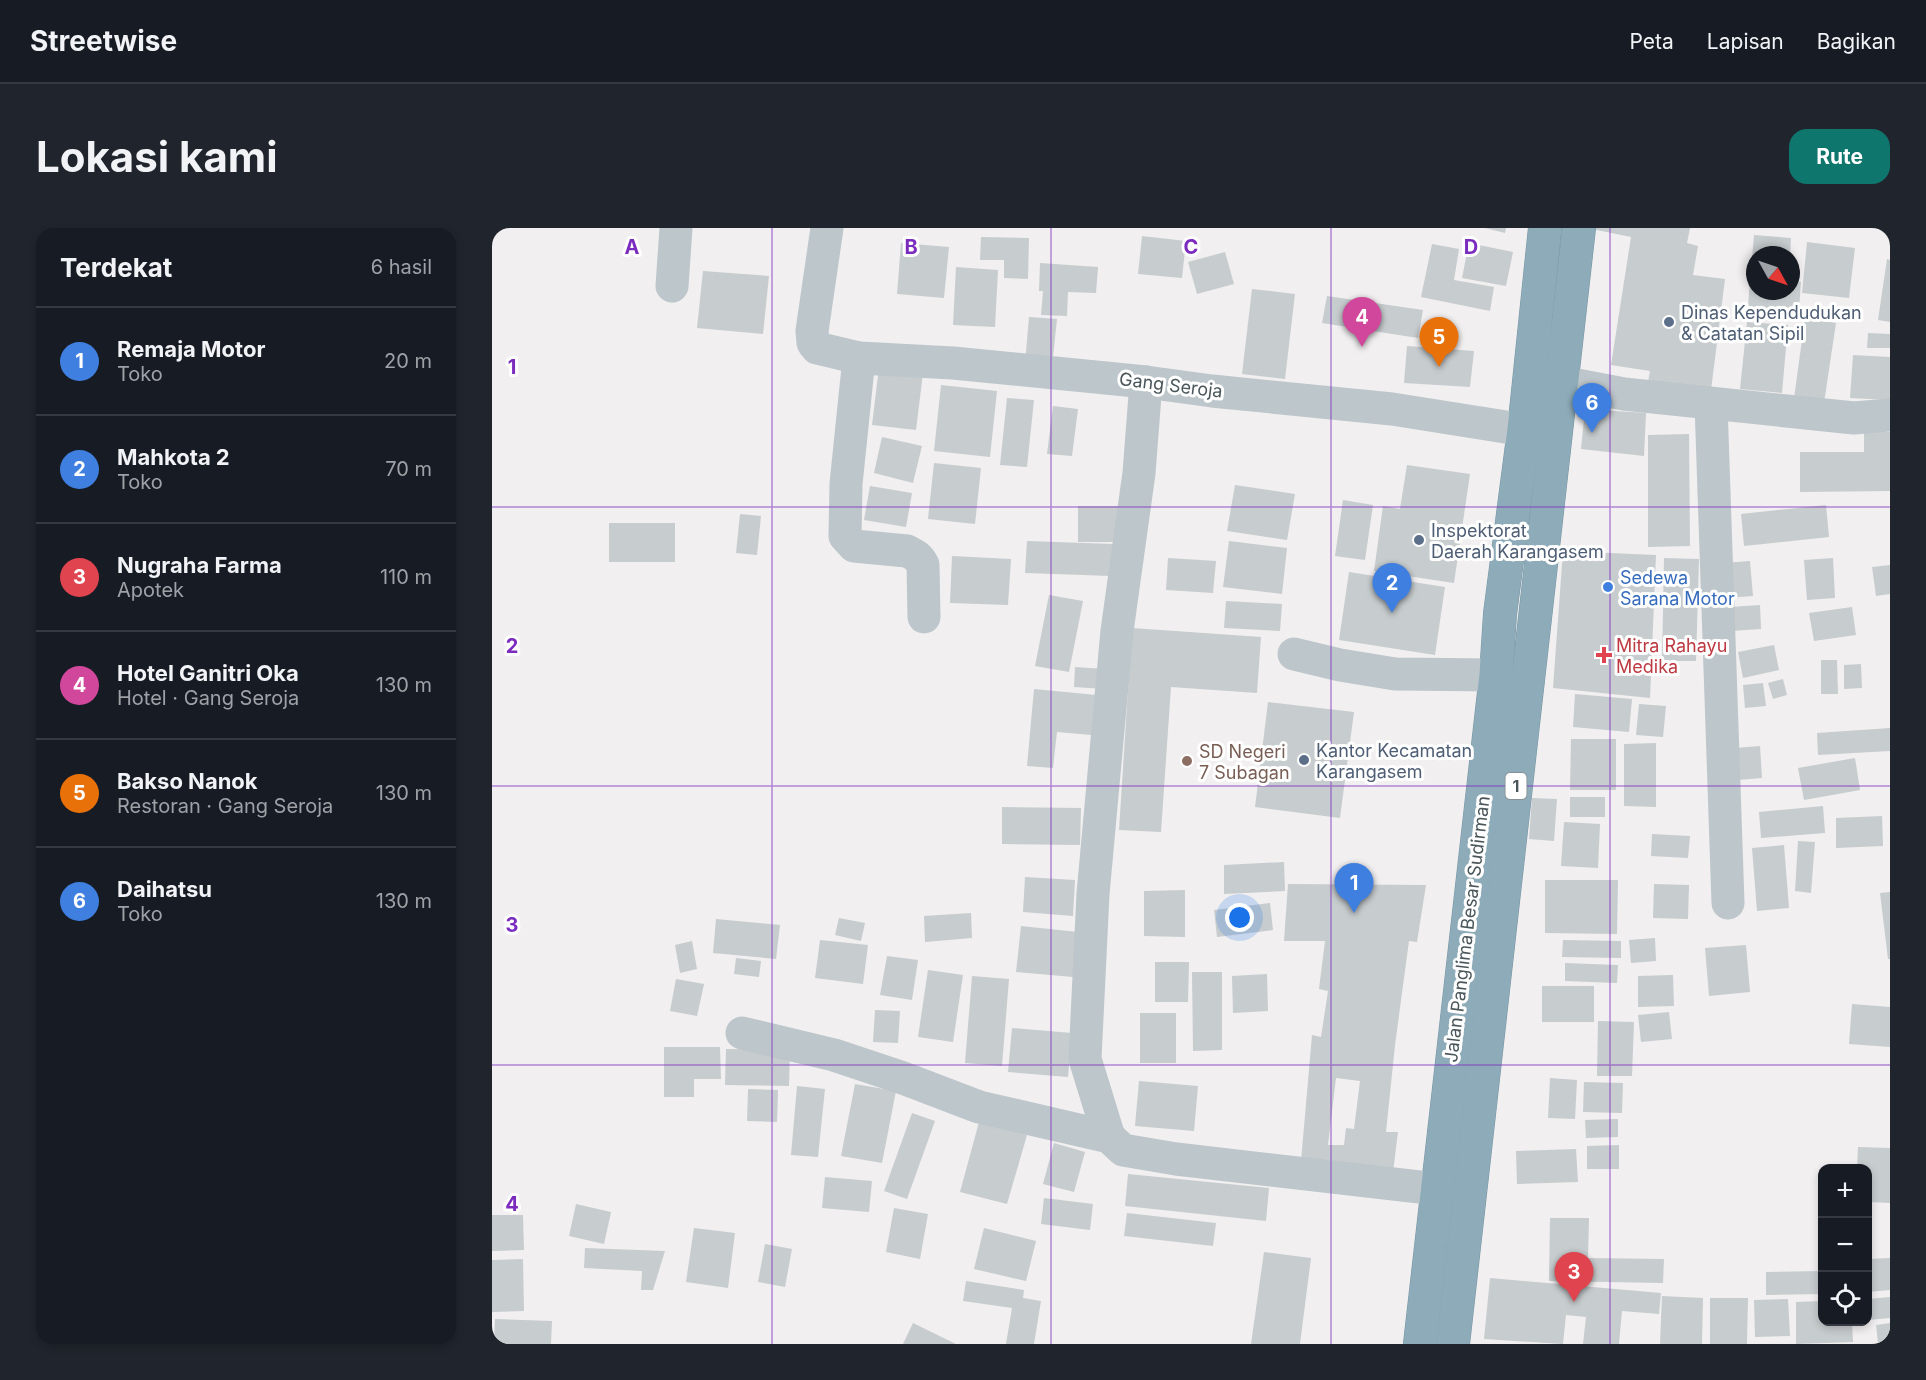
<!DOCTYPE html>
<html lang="id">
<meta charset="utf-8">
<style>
:root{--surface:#171b24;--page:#20242c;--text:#f1f3f6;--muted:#9ea1a6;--line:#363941;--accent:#0f766e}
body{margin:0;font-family:Inter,sans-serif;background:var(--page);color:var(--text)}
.controls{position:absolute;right:18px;bottom:18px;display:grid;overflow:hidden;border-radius:12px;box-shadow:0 3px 9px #0003}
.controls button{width:54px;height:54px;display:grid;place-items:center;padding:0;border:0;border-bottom:2px solid var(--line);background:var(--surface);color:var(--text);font:30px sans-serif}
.compass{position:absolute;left:1254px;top:18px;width:54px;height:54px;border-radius:50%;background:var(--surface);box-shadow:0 3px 9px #0003;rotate:130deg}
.you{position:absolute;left:748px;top:690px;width:21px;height:21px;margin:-15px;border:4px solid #fff;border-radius:50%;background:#1a73e8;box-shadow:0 0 0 9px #1a73e833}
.badge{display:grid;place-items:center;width:39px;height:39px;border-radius:50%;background:var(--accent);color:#fff;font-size:20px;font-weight:700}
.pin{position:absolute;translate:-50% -50px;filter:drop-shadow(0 2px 3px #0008)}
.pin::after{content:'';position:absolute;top:32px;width:21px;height:18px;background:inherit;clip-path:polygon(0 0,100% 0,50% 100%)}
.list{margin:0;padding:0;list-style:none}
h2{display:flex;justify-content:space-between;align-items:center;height:78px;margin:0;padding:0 24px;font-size:26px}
h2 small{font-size:20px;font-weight:400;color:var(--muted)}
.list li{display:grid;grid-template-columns:39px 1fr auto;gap:18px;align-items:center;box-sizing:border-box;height:108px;padding:0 24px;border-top:2px solid var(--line)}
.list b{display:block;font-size:22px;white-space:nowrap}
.list p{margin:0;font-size:20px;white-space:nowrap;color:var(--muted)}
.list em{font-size:20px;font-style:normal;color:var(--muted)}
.icon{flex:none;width:33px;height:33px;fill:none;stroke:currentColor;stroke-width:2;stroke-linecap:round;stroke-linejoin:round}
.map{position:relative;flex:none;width:1398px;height:1116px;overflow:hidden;border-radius:18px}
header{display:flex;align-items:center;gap:36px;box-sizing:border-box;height:84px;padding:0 30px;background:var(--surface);border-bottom:2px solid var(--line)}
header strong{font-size:28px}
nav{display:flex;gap:33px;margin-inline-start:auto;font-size:21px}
.intro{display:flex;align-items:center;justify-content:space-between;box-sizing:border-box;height:144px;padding:0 36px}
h1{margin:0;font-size:42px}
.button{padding:15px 27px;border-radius:18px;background:var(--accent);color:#fff;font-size:21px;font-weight:700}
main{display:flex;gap:36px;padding:0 36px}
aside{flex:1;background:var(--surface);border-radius:18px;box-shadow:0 3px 9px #0003}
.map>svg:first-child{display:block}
</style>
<header>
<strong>Streetwise</strong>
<nav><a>Peta</a><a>Lapisan</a><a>Bagikan</a></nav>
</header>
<div class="intro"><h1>Lokasi kami</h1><a class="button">Rute</a></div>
<main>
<aside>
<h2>Terdekat<small>6 hasil</small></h2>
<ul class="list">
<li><span class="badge" style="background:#3f7fe0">1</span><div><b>Remaja Motor</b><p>Toko</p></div><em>20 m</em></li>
<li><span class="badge" style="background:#3f7fe0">2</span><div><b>Mahkota 2</b><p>Toko</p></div><em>70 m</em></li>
<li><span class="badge" style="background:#e0444e">3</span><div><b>Nugraha Farma</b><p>Apotek</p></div><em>110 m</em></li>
<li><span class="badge" style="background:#d1479c">4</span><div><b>Hotel Ganitri Oka</b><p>Hotel · Gang Seroja</p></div><em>130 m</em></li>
<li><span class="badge" style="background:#e8710a">5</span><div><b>Bakso Nanok</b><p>Restoran · Gang Seroja</p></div><em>130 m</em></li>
<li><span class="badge" style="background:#3f7fe0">6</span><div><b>Daihatsu</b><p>Toko</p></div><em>130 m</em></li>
</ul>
</aside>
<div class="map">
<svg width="1398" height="1116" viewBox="0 0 1398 1116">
<rect width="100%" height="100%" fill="#f1eff0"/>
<!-- building -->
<g fill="#c7ccce" fill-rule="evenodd">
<polygon points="993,0 1014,0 1013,5"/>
<polygon points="1095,0 1198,0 1195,15 1206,18 1201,47 1233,51 1219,162 1156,154 1158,143 1119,137 1139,9"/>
<polygon points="1262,7 1299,10 1298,27 1263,27 1263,43 1259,43"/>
<polygon points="650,8 694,13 690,50 646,46"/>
<polygon points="489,9 537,10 536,51 512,50 512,32 488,32"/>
<polygon points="1315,14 1363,20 1357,70 1310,65"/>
<polygon points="409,15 457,19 452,70 405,66"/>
<polygon points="977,15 1021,24 1014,58 970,50"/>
<polygon points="940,16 967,21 962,52 1002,59 998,83 929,69"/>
<polygon points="733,24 742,56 705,66 696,34"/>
<polygon points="1395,31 1398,32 1398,94 1386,92"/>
<polygon points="548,35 606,39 604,65 576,64 575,88 549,87 551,63 547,63"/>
<polygon points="464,39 506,42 503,99 461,97"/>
<polygon points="211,43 277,48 271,106 205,100"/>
<polygon points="1258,51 1263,51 1263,63 1299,63 1299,53 1309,54 1307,82 1256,79"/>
<polygon points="760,61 803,66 793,151 750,146"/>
<polygon points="835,68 931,82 926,110 830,95"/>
<polygon points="537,89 565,91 560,138 533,136"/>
<polygon points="1313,90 1344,95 1332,175 1302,170"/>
<polygon points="1255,94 1296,97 1290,165 1248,161"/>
<polygon points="1376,105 1398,106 1398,120 1375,120"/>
<polygon points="915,118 982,123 978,159 912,155"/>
<polygon points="1361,127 1398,129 1398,172 1358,170"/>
<polygon points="387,139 431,145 424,202 380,197"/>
<polygon points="449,157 505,163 498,229 442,223"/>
<polygon points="515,170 542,172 535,239 508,237"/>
<polygon points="561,178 586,181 580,228 555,226"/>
<polygon points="1093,181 1154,185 1152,228 1089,221"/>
<polygon points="1372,204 1398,204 1398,263 1308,264 1308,224 1372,224"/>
<polygon points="1197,206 1198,318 1156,319 1156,207"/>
<polygon points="390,209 430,218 421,255 382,245"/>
<polygon points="442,235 489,240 483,296 436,291"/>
<polygon points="915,237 978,246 962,355 882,343 891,278 908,281"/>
<polygon points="743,257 803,266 795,312 735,303"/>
<polygon points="378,258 420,265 414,299 372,292"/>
<polygon points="851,272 881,277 873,332 843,328"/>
<polygon points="1334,277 1337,309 1252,318 1249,286"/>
<rect x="586" y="278" width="49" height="36"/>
<polygon points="248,286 269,288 265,327 244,325"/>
<rect x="117" y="295" width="66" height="39"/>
<polygon points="535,313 621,316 619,348 533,345"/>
<polygon points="737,313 795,320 790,366 731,359"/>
<polygon points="1071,323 1164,327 1158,470 1061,460"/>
<polygon points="460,328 519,331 516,377 458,375"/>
<polygon points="676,330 724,333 721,365 674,362"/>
<polygon points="1172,330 1207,331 1204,433 1170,433"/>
<polygon points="1341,330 1343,370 1315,372 1312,332"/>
<polygon points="1258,333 1261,368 1234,370 1231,335"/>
<polygon points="1398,337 1398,366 1384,368 1380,339"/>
<polygon points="857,344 953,359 943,427 847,412"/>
<polygon points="557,367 591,373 577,444 543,438"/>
<polygon points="734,373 790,376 788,403 732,400"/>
<polygon points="1268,377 1269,401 1239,403 1238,379"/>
<polygon points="1360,379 1364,407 1322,413 1317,385"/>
<polygon points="640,400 769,409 765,465 679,459 669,604 627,602"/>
<polygon points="1282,417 1287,442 1251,450 1246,424"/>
<polygon points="1329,432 1345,432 1346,466 1329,466"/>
<polygon points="1369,436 1370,460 1352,461 1352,437"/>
<polygon points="583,439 613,441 612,461 582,459"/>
<polygon points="1291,451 1295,467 1281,471 1276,455"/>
<polygon points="1271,455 1274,478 1253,480 1251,457"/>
<polygon points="542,461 615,468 611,508 565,504 561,540 535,538"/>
<polygon points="1083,466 1140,471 1137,504 1081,499"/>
<polygon points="776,474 862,484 848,590 763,579"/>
<polygon points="1147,476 1174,478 1171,509 1144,507"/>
<polygon points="1398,500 1398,523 1326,527 1325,505"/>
<polygon points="1079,511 1124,511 1124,562 1078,562"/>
<polygon points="1164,515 1164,579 1132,578 1132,516"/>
<polygon points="1268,518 1270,550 1246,552 1243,520"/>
<polygon points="1363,530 1368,562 1312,572 1306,540"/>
<rect x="1078" y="569" width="35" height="20"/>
<polygon points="1040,570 1065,571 1062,613 1037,611"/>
<polygon points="1331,578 1333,605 1269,610 1267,584"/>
<polygon points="510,579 589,580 588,617 510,616"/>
<polygon points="1390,588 1391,618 1344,620 1344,590"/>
<polygon points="1072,594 1108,596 1106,640 1069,638"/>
<polygon points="1160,606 1198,608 1196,630 1159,628"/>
<polygon points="1306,613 1323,614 1319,665 1303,663"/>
<polygon points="1292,617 1297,680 1265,683 1260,620"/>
<polygon points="792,634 793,663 732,666 732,637"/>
<polygon points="533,649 583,652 581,688 531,684"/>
<polygon points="1053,652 1126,652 1125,706 1053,705"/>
<path d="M 796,656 L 934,657 L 925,714 L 917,713 L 903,817 L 894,904 L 906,904 L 901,944 L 809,933 L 820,807 L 829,809 L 836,763 L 827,761 L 833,713 L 792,713 ZM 844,850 L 868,853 L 862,901 L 854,900 L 852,917 L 836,917 Z"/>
<polygon points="1162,656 1197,657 1196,691 1161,690"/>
<polygon points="693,662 693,709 652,708 652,663"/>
<polygon points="1398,664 1398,731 1396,731 1388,665"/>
<polygon points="778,675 781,702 725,709 722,682"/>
<polygon points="479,685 480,710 433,714 432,688"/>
<polygon points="347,690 373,695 369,713 343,707"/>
<polygon points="224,691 288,697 284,731 221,725"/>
<polygon points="529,698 586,704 581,749 524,744"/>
<polygon points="1163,710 1164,733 1139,735 1137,712"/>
<polygon points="328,712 376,717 371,756 323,750"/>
<polygon points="1071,712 1129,713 1129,730 1070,729"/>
<polygon points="200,713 205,741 188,745 183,717"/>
<polygon points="1254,717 1258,764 1217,768 1213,720"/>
<polygon points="395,728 426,732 420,772 388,767"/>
<polygon points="244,730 269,733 267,749 242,746"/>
<polygon points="663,734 697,734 696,774 663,774"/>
<polygon points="1073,735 1126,737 1125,755 1073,753"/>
<polygon points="436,742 471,747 461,814 426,809"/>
<polygon points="700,744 730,744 730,822 701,823"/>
<polygon points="775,746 776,783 741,785 740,748"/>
<polygon points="1181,747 1182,778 1146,779 1146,748"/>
<polygon points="480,748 517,751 510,838 473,835"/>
<polygon points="184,751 212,756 205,788 178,783"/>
<rect x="1050" y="758" width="52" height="36"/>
<polygon points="1360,776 1398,779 1398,819 1357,816"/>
<polygon points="383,782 408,783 406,815 381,814"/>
<polygon points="1177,784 1180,811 1149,814 1146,787"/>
<rect x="648" y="785" width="36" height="50"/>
<polygon points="1106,793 1142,794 1140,848 1105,848"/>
<polygon points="520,800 580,805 576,849 516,844"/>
<polygon points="172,819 228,819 229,851 202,851 202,869 172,869"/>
<polygon points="234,821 298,822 297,858 233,857"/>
<polygon points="1058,850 1085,852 1083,891 1056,890"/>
<polygon points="647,853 706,858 702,903 643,898"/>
<polygon points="1092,854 1131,855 1130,885 1091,884"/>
<polygon points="363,856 404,863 390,935 349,928"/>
<polygon points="305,858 333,861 326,929 299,927"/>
<polygon points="256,861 286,862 285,894 255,893"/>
<polygon points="420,885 443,893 415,971 392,963"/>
<polygon points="1126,891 1126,909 1094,910 1093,892"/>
<polygon points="487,894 535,907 515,976 468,964"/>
<polygon points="562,915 593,924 582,964 551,956"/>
<polygon points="1127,917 1127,941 1095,941 1095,918"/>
<polygon points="1366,919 1398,920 1398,975 1376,974 1376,940 1365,940"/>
<polygon points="1084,921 1086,954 1025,956 1024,923"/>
<polygon points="636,946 777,960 774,993 633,978"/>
<polygon points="333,949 380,953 377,984 330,980"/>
<polygon points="552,970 601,976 598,1002 549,996"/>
<polygon points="84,976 119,984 112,1016 77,1008"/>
<polygon points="402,980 436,986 428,1031 394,1024"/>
<polygon points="635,985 724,995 721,1018 632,1008"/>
<polygon points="0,987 31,987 32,1022 0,1023"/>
<polygon points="1058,990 1097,990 1096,1030 1172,1031 1171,1055 1057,1053"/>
<polygon points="202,1000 243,1005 236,1060 194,1054"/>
<polygon points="492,1000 544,1013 534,1053 482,1041"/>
<polygon points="273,1016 300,1021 293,1059 266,1054"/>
<polygon points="93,1020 173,1023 161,1062 149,1062 150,1043 92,1040"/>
<polygon points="772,1024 819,1030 808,1116 759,1116"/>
<polygon points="1398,1030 1398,1062 1376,1064 1376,1031"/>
<polygon points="31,1031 32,1083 0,1084 0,1032"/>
<polygon points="1330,1043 1330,1066 1274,1067 1274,1044"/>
<polygon points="998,1050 1169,1065 1167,1086 1130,1083 1127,1116 1091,1116 1094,1089 1074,1087 1071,1116 992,1111"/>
<polygon points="474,1053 532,1062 531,1070 549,1073 542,1116 514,1116 520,1080 471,1073"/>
<polygon points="1170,1068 1211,1070 1210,1116 1168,1116"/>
<polygon points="1398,1069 1398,1090 1376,1092 1376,1071"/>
<polygon points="1218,1070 1256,1070 1255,1116 1218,1116"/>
<polygon points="1296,1071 1298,1108 1263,1109 1262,1072"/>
<polygon points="1330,1073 1330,1094 1360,1094 1361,1114 1304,1116 1304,1074"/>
<polygon points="3,1091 60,1093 59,1116 2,1116"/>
<polygon points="421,1095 464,1116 411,1116"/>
<polygon points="1398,1095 1398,1114 1386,1115 1384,1097"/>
</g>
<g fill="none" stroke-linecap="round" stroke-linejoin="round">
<defs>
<g id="highway">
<polyline points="928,1116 1004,447 1008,386 1032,202 1053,0"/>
<polyline points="961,1116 1087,0"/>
</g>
</defs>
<!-- highway casing -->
<use href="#highway" stroke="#7896a4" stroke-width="34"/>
<!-- minor -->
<g stroke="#bdc6ca" stroke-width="33">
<polyline points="335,0 320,103 321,115 325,120 367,130 461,135 654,154 720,163 900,181 1032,202"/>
<polyline points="180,58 184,0"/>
<path d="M 367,130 L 354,256 L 353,308 L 362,318 L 415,323 C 423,327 427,329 431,337 L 432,389"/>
<polyline points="1069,154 1132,166 1362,190 1398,187"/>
<polyline points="1219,176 1236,675"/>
<polyline points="802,426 848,437 903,446 1004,447"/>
<polyline points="250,805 342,827 411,850 487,879 617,909 631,922 684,931 945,961"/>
<polyline points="617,909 593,831 601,666 625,403 647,245 654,154"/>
</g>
<!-- highway -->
<use href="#highway" stroke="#8dabb8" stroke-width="33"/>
</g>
<!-- grid -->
<path fill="none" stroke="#7b2cbf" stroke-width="1.5" stroke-opacity="0.55" d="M 280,0 L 280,1116M 559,0 L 559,1116M 839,0 L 839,1116M 1118,0 L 1118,1116M 0,279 L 1398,279M 0,558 L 1398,558M 0,837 L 1398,837"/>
<!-- markers -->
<g fill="#5c6f8a" stroke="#fff" stroke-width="2">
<circle cx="1177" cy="94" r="6"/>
<circle cx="927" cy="312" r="6"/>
<circle cx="812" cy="532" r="6"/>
</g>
<circle fill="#3f7fe0" stroke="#fff" stroke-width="2" cx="1116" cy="359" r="6"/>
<path fill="#e0444e" stroke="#fff" stroke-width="2" d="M1109 418h6v6h6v6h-6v6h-6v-6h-6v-6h6z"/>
<circle fill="#8d6e63" stroke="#fff" stroke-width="2" cx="695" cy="533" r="6"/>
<g text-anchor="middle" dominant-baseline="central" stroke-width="6" stroke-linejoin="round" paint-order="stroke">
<!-- shield labels -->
<rect fill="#fff" stroke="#80898c" stroke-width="1.5" x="1013.5" y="545" width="21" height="26" rx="4.5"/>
<g font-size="16" font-weight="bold" fill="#4a565a">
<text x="1024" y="558">1</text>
</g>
<!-- service labels -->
<g font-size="18" fill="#4e5e75" stroke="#fff" text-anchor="start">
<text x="1189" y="84">Dinas Kependudukan<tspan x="1189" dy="21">&amp; Catatan Sipil</tspan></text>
<text x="939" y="302">Inspektorat<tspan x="939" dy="21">Daerah Karangasem</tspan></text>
<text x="824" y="522">Kantor Kecamatan<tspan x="824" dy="21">Karangasem</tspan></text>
</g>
<!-- street labels -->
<g font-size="18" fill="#4a565a" stroke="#fff">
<text transform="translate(679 157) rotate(7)">Gang Seroja</text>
<text transform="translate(975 701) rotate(-83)">Jalan Panglima Besar Sudirman</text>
</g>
<!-- shop labels -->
<g font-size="18" fill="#366cbe" stroke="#fff" text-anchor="start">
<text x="1128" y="349">Sedewa<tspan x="1128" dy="21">Sarana Motor</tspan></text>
</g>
<!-- health labels -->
<g font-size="18" fill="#be3a42" stroke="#fff" text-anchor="start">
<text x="1124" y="417">Mitra Rahayu<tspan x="1124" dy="21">Medika</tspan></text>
</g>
<!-- education labels -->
<g font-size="18" fill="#785e54" stroke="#fff" text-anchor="start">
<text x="707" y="523">SD Negeri<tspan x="707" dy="21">7 Subagan</tspan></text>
</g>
</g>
<g font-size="20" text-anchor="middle" font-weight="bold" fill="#7b2cbf" stroke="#fff" stroke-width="6" stroke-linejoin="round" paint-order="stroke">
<text x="140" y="26">A</text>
<text x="419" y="26">B</text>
<text x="699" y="26">C</text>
<text x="979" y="26">D</text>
<text x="20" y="146">1</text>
<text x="20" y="425">2</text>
<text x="20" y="704">3</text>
<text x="20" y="983">4</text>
</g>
</svg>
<div class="controls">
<button>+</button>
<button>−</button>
<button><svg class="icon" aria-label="locate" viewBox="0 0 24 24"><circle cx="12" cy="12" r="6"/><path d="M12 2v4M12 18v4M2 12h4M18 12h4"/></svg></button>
</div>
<svg class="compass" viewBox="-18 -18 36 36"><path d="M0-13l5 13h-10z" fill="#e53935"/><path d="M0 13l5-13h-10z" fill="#9ea1a6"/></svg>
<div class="you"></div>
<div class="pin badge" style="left:862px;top:685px;background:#3f7fe0">1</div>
<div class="pin badge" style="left:900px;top:385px;background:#3f7fe0">2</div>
<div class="pin badge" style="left:1082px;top:1074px;background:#e0444e">3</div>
<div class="pin badge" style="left:870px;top:119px;background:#d1479c">4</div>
<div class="pin badge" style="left:947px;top:139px;background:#e8710a">5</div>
<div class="pin badge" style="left:1100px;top:205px;background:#3f7fe0">6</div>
</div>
</main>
